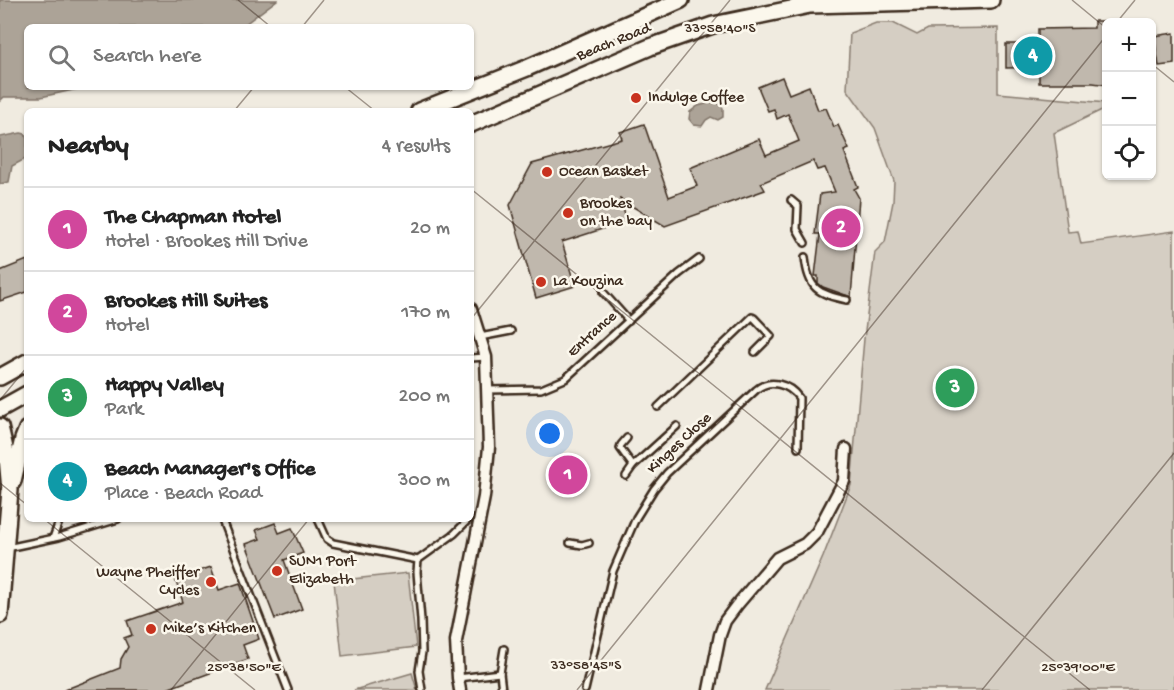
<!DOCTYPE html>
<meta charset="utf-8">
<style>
:root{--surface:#fff;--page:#f2f2f2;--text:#222;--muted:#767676;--line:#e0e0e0;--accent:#2563eb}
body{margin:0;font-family:"Gochi Hand",sans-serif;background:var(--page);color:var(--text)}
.controls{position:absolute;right:18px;top:18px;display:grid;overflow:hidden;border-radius:9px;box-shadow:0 2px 4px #0004}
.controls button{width:54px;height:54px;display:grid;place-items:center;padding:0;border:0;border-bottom:2px solid var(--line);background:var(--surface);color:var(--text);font:30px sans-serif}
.you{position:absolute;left:550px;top:434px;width:21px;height:21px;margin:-15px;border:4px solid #fff;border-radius:50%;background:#1a73e8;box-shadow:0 0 0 9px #1a73e833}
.badge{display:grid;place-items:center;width:39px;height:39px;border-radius:50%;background:var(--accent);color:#fff;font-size:20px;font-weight:700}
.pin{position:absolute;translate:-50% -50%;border:3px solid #fff;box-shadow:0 2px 6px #0006}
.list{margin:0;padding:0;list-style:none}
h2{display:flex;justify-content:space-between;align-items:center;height:78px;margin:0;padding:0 24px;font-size:26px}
h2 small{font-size:20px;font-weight:400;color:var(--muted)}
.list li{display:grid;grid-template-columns:39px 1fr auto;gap:18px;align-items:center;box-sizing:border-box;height:84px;padding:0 24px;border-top:2px solid var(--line)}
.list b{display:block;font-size:22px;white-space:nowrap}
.list p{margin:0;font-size:20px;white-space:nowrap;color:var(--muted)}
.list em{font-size:20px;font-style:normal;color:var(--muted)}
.icon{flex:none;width:33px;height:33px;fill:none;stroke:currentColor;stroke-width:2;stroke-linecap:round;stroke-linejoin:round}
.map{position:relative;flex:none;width:1174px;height:690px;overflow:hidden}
.search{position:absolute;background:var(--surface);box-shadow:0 2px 4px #0004;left:24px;top:24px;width:450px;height:66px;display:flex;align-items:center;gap:15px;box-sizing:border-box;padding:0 21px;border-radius:9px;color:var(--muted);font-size:22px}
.panel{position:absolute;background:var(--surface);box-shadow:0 2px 4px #0004;left:24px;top:108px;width:450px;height:414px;border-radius:9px}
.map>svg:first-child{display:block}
</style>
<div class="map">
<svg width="1174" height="690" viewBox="0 0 1174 690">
<rect width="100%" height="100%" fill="#f0ebe0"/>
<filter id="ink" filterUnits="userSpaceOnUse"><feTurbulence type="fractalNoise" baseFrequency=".0167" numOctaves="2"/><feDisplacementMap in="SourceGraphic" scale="12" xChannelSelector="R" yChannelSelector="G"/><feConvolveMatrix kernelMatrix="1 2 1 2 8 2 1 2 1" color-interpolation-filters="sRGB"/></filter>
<g filter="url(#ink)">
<!-- green -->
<g fill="#d5cec3" stroke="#887c70" stroke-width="1.5">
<polygon points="876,23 893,23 917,35 928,29 998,28 998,93 1106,103 1106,108 1054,133 1068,232 1078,231 1081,244 1174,231 1174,690 765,690 823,557 851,485 864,339 875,252 885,242 893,202 894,181 875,128 847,89 850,33"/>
<polygon points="408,573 416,647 342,656 334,581"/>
<polygon points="412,673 417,690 354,690"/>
</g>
<!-- water -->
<g fill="#aca397" stroke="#7f7367" stroke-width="1.5">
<polygon points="0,0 277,0 241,27 27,27 27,87 87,87 41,97 4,97 0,101"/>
<polygon points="717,101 723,108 723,117 718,120 711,117 706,120 702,126 694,125 689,119 690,112 698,106"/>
<polygon points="21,133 25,134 27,139 27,158 12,166 9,182 0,184 0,137"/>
</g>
<!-- building -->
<g fill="#c0b8ad" stroke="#3b2a1e" stroke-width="1.5">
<polygon points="1094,21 1107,21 1107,85 1093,83 1039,83 1039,67 1006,68 1006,44 1038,44 1038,29 1094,28"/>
<polygon points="1174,33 1174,64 1159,66 1154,36"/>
<polygon points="782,77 789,94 809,86 818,110 826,108 834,127 838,125 849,149 844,151 858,187 854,189 859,198 851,297 823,287 818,283 818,276 815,276 820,234 815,234 820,194 835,192 825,168 817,170 813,161 761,183 765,190 665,226 620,199 627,221 562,242 575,286 536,298 510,205 532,164 622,139 620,132 644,124 669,197 697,186 690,168 759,139 766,155 799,141 788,114 777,119 774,109 768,111 758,87"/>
<polygon points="27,260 27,292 0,301 0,271"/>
<polygon points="275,523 279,533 292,528 303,553 284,560 302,609 275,619 246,544 260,539 256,530"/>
<polygon points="211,567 219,590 240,583 259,639 243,645 248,659 164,690 64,690 120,668 121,659 128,647 124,638 132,635 127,621 183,602 175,579"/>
</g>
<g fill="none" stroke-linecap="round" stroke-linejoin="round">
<defs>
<g id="lane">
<polyline points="791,200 798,206 797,229 805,243"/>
<path d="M 805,257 C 808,289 818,294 847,300"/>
<polyline points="603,292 629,321"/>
<polyline points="480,337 511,331"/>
<polyline points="471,358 486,357"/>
<polyline points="488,390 541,389 565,379 679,274 699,259"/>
<polyline points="658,407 752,317 754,318 771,336 755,352"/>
<polyline points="627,438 621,445 620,448 633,466"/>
<polyline points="626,476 633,466 677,426"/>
<polyline points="318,519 327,539 333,543 418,560"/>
<polyline points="223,523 288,690"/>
<polyline points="53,538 60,519"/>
<polyline points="570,543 582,545 589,543"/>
<polyline points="7,548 59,537 118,519"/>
<polyline points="500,673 502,690"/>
<polyline points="458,678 500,673 504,649"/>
<polyline points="422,690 419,671 422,652 421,620 417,572 418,560 454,534 469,519"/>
<path d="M 585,690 L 613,571 L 636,518 L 654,489 L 667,473 L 756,390 C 770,378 789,384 799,398 L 798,448"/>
</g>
<g id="street">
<polyline points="460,690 458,678 456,641 484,497 489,447 486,357 471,309"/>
<polyline points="709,690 720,635 725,621 737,605 777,558 805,544 817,532 844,481 846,449"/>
</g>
<g id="secondary">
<polyline points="419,111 527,68 681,0"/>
<polyline points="471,124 650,47 713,25 810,5 991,0"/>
<polyline points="0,377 27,362"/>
<polyline points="0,409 27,394"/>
<polyline points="0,427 7,457 10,490 0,615"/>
<polyline points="13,481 23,439 27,429"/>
</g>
</defs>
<!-- lane casing -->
<use href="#lane" stroke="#3b2a1e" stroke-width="10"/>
<!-- street casing -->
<use href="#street" stroke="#3b2a1e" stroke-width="15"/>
<!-- secondary casing -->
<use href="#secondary" stroke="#3b2a1e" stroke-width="20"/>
<!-- lane -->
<use href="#lane" stroke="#fbf7ec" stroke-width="5"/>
<!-- street -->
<use href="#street" stroke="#fbf7ec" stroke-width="10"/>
<!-- secondary -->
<use href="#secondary" stroke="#fbf7ec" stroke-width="15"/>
</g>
</g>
<!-- ticks -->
<path fill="none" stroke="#3b2a1e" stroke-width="1.5" stroke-opacity="0.45" d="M 238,0 L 271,27M 1072,0 L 1106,28M 1117,22 L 1135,0M 302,27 L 324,0M 1152,64 L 1174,82M 345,87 L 375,111M 234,111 L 254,87M 471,189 L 1090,690M 471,319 L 730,0M 0,400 L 27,367M 0,483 L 27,505M 44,519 L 255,690M 171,690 L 309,519M 577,690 L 1106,36M 982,690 L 1174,453"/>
<!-- markers -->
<g fill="#c8321e" stroke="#fbf7ec" stroke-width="2">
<circle cx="636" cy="98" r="6"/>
<circle cx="547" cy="172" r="6"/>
<circle cx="568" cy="213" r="6"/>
<circle cx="541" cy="282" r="6"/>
<circle cx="277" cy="571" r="6"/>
<circle cx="211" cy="582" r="6"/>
<circle cx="151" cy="629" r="6"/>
</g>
<g text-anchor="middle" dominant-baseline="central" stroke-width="5" stroke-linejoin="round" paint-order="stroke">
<!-- street labels -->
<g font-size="16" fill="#3b2a1e" stroke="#fbf7ec">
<text transform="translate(614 43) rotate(-22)">Beach Road</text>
<text transform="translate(593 335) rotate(-42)">Entrance</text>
<text transform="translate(680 444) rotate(-43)">Kinges Close</text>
</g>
<!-- poi labels -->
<g font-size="16" fill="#3b2a1e" stroke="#fbf7ec" text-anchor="start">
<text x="648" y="98">Indulge Coffee</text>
<text x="559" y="172">Ocean Basket</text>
<text x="580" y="204">Brookes<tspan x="580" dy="18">on the bay</tspan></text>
<text x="553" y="282">La Kouzina</text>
<text x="289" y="562">SUN1 Port<tspan x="289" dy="18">Elizabeth</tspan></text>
<text x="199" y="573" text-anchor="end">Wayne Pheiffer<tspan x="199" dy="18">Cycles</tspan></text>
<text x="163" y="629">Mike’s Kitchen</text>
</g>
</g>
<g font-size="15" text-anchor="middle" fill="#3b2a1e" stroke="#fbf7ec" stroke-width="5" stroke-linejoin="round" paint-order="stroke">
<text x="720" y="32">33°58'40"S</text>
<text x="586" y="669">33°58'45"S</text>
<text x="244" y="671">25°38'50"E</text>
<text x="1078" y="671">25°39'00"E</text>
</g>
</svg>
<div class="controls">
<button>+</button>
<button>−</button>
<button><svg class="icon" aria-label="locate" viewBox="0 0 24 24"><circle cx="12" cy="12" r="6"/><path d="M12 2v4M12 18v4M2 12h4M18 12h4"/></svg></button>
</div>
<div class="you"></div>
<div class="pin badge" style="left:568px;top:475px;background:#d1479c">1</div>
<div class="pin badge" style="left:841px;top:228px;background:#d1479c">2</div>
<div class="pin badge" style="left:955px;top:388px;background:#2e9e5b">3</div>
<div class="pin badge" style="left:1033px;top:56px;background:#0f9aa8">4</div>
<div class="search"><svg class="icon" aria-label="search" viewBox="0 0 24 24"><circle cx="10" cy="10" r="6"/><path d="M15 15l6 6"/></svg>Search here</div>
<section class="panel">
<h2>Nearby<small>4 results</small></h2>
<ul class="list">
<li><span class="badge" style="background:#d1479c">1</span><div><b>The Chapman Hotel</b><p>Hotel · Brookes Hill Drive</p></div><em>20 m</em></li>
<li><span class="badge" style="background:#d1479c">2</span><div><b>Brookes Hill Suites</b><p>Hotel</p></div><em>170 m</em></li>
<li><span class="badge" style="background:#2e9e5b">3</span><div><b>Happy Valley</b><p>Park</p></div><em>200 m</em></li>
<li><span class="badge" style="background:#0f9aa8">4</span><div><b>Beach Manager's Office</b><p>Place · Beach Road</p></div><em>300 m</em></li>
</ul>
</section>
</div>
